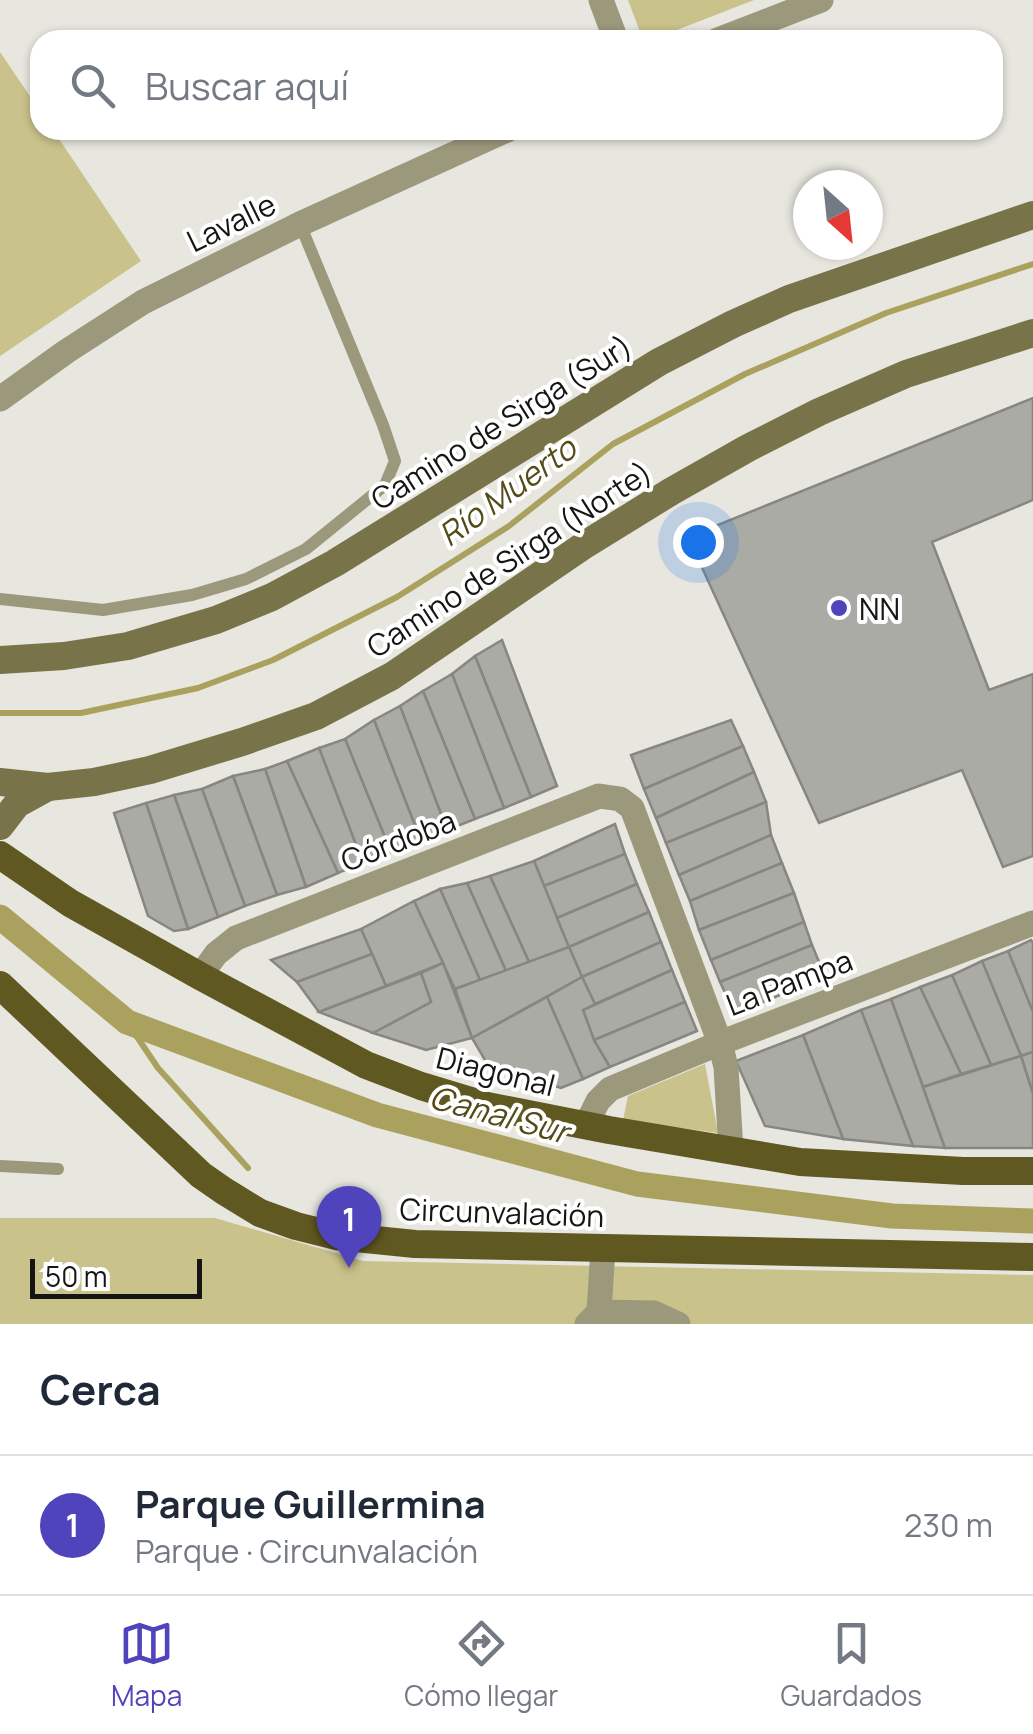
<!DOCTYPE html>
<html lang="es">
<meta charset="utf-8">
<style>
:root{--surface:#fff;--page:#f6f6f7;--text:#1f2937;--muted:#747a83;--line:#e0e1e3;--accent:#4f44bb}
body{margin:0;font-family:Manrope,sans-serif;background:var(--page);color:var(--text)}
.compass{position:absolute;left:793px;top:170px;width:90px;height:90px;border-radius:50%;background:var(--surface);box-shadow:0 2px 8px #0004;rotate:153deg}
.scale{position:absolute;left:30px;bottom:25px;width:172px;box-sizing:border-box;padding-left:10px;border:5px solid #151513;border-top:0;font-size:28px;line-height:35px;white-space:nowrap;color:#151513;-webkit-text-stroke:8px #fff;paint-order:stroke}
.you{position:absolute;left:698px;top:542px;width:35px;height:35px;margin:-25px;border:8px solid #fff;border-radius:50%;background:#1a73e8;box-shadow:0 0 0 15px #1a73e833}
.badge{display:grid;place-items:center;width:65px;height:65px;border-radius:50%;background:var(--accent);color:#fff;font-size:32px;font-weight:700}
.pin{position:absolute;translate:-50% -82px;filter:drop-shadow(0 2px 5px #0008)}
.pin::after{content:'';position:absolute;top:52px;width:35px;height:30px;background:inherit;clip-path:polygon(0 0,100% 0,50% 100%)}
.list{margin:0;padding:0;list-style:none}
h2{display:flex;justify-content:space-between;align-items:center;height:130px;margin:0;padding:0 40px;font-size:42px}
h2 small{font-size:32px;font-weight:400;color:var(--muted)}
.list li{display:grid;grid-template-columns:65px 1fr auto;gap:30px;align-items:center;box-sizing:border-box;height:140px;padding:0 40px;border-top:2px solid var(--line)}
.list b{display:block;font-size:38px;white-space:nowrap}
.list p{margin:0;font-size:32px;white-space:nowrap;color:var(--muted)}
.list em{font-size:32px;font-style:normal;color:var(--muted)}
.icon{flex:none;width:55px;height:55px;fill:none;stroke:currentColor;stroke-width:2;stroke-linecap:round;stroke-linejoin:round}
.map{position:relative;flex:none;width:1033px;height:1324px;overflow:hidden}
.search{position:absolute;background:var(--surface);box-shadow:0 2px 8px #0004;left:30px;right:30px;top:30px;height:110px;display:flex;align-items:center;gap:25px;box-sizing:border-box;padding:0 35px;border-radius:30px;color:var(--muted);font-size:38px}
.sheet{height:270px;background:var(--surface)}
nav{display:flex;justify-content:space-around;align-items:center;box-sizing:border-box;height:140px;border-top:2px solid var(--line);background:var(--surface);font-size:28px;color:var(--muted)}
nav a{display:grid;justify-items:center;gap:5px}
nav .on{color:var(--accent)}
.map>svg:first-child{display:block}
</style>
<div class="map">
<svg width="1033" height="1324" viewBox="0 0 1033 1324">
<rect width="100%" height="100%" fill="#e7e6df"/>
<!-- green -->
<g fill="#cac28b">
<polygon points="628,0 754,0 651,40 643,40"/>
<polygon points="0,52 40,111 40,130 53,130 141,261 0,356"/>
<polygon points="705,1064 718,1133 623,1120 628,1096"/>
<polygon points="0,1218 215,1218 363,1261 1033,1275 1033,1324 0,1324"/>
</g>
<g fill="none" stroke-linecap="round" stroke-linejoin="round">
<!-- stream -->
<g stroke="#aba15e" stroke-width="6">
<polyline points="0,713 81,713 198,688 273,660 397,597 509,526 613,444 745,374 886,313 1033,264"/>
<polyline points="127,1022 158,1068 248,1168"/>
</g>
<!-- canal -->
<polyline stroke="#aba15e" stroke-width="25" points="0,917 127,1022 377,1115 637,1184 892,1216 1033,1221"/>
</g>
<!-- building -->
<g fill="#ababa5" stroke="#878680" stroke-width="2.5">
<polygon points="1033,398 1033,500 932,542 989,690 1033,674 1033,856 1003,867 962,770 819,823 688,537"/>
<polygon points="502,640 557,786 531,797 475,656"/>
<polygon points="475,656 531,797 504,808 452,674"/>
<polygon points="452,674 504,808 475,819 423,691"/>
<polygon points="423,691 475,819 447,830 400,706"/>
<polygon points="400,706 447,830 421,841 374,720"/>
<polygon points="374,720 421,841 391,852 345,739"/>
<polygon points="731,720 743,746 644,789 631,755"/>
<polygon points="345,739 391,852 363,863 319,748"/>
<polygon points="743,746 754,772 656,818 644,789"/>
<polygon points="319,748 363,863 338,873 287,761"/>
<polygon points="287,761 338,873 306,887 265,769"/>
<polygon points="265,769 306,887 277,895 233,776"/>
<polygon points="754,772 766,802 666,843 656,818"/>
<polygon points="233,776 277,895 245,906 202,789"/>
<polygon points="202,789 245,906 218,917 174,795"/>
<polygon points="174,795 218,917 188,929 146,803"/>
<polygon points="766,802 771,835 679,875 666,843"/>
<polygon points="146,803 188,929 174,931 148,916 114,813"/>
<polygon points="615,824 625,854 544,886 534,861"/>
<polygon points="771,835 782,863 690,901 679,875"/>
<polygon points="625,854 637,884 557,918 544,886"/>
<polygon points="534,861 569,947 529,962 490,876"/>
<polygon points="782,863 794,893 699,930 690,901"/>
<polygon points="490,876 529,962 506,971 467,883"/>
<polygon points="467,883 506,971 480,980 440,889"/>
<polygon points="637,884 649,912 569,947 557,918"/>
<polygon points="440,889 480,980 455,989 414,901"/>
<polygon points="794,893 804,922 711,960 699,930"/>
<polygon points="414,901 443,963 386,986 361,929"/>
<polygon points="649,912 661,942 582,977 569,947"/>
<polygon points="804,922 812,945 720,982 711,960"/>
<polygon points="361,929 372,954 297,982 271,960"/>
<polygon points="1031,940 1033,943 1033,1012 1008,951"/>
<polygon points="661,942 672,970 595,1004 582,977"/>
<polygon points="812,945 825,976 735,1014 720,982"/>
<polygon points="569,947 582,977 472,1038 455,989"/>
<polygon points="1008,951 1033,1012 1033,1052 1021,1056 982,961"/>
<polygon points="372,954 386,986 319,1012 297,982"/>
<polygon points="982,961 1021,1056 991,1065 952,975"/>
<polygon points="443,963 472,1038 426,1050 373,1033 431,1002 421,973"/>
<polygon points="672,970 685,1002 594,1040 583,1010"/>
<polygon points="421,973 431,1002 373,1033 319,1012"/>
<polygon points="952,975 991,1065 961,1074 920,987"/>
<polygon points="582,977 595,1004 583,1010 594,1040 610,1067 583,1079 547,997"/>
<polygon points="920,987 961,1074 923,1087 891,999"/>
<polygon points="547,997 583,1079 561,1088 489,1067 472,1038"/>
<polygon points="891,999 923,1087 945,1148 913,1146 861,1010"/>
<polygon points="685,1002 697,1031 610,1067 594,1040"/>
<polygon points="861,1010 913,1146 843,1139 803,1035"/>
<polygon points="803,1035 843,1139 765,1126 736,1061"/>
<polygon points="1033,1052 1033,1094 1021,1056"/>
<polygon points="1021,1056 1033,1094 1033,1148 945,1148 923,1087"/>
</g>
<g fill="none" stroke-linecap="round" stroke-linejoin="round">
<!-- service -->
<g stroke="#9c987c" stroke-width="12">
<polyline points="0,599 103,610 192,595 246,579 306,549 385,485 395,461 383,425 300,224"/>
<polyline points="0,1166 58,1169"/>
</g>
<!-- minor -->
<g stroke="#9c987c" stroke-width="25">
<polyline points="601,0 616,40"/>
<polyline points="718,40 821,0"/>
<polyline points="0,399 67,351 143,302 300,224 507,130"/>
<polyline points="200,976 216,954 236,938 599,796 620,799 632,808 720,1043 726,1067 731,1151"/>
<polyline points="586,1125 598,1101 610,1089 720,1043 1033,923"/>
<polyline points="599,1312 603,1248"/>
<polyline points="587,1324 599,1312 654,1313 678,1324"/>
</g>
<!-- secondary -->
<g stroke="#797349" stroke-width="28">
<polyline points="0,660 64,656 128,646 216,620 272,597 335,563 659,362 733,324 789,299 1033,215"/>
<polyline points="0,782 48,787 94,782 150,770 242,742 316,716 392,676 586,544 672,491 748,448 819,412 906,374 1033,333"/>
<polyline points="0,826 17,804 48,787"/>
</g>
<!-- primary -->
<g stroke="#605821" stroke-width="28">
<polyline points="0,855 70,903 200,976 366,1065 421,1086 487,1106 609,1130 800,1162 963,1171 1033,1171"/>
<polyline points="0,985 201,1175 224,1191 260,1213 296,1226 336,1236 415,1244 1033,1257"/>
</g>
</g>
<!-- markers -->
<circle fill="#4f44bb" stroke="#fff" stroke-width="4" cx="839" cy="608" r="10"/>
<g text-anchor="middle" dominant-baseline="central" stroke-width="8" stroke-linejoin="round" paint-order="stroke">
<!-- street labels -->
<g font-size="30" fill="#151513" stroke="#fff">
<text transform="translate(231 222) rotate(-26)">Lavalle</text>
<text transform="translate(501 422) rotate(-32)">Camino de Sirga (Sur)</text>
<text transform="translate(509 559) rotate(-33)">Camino de Sirga (Norte)</text>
<text transform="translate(398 840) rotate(-21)">Córdoba</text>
<text transform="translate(789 982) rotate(-21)">La Pampa</text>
<text transform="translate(496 1071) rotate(14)">Diagonal</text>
<text transform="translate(502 1212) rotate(2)">Circunvalación</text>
</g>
<!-- poi labels -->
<g font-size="30" fill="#151513" stroke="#fff" text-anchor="start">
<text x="859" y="608">NN</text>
</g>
<!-- water labels -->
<g font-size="32" font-style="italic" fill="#534c18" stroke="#fff">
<text transform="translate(507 491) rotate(-36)">Río Muerto</text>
<text transform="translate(499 1114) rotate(15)">Canal Sur</text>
</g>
</g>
</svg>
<svg class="compass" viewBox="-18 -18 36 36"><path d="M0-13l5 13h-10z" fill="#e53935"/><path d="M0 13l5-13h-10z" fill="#747a83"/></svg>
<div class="scale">50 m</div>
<div class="you"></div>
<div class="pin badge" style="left:349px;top:1268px">1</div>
<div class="search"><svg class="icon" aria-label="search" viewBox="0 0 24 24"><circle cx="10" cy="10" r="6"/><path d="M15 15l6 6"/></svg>Buscar aquí</div>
</div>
<section class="sheet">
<h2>Cerca<small></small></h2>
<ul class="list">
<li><span class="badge">1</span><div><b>Parque Guillermina</b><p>Parque · Circunvalación</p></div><em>230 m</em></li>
</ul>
</section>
<nav>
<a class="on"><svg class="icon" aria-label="map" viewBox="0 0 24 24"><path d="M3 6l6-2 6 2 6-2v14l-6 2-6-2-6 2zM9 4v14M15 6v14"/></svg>Mapa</a>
<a><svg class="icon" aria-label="directions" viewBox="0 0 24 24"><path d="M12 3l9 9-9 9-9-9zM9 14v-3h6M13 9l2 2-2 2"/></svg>Cómo llegar</a>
<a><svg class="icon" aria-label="saved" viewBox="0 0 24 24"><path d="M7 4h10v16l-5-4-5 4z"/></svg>Guardados</a>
</nav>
